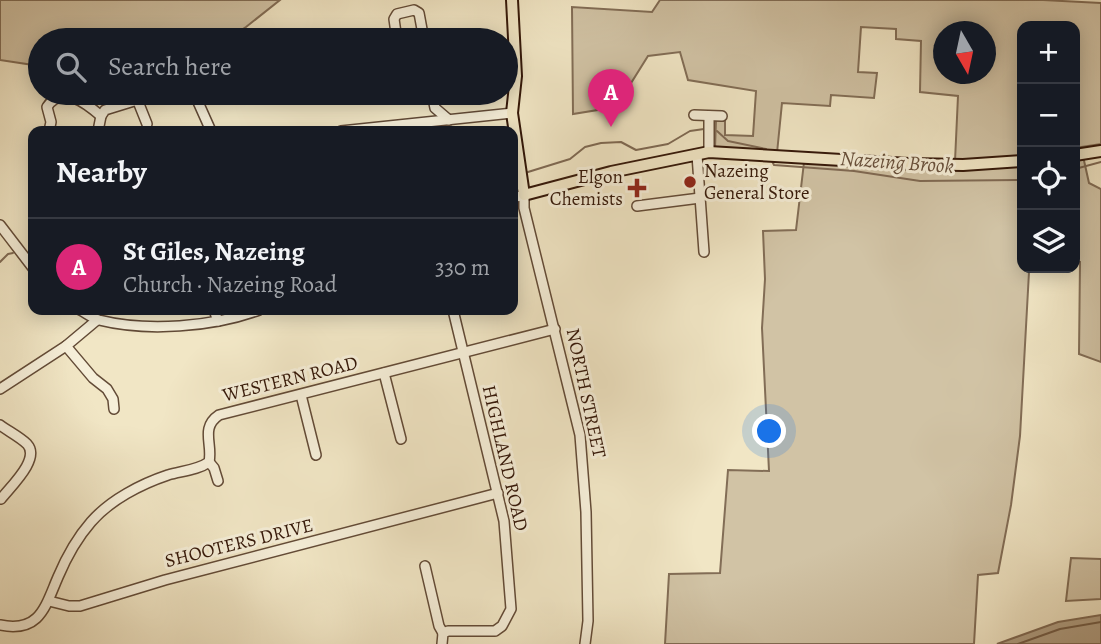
<!DOCTYPE html>
<meta charset="utf-8">
<style>
:root{--surface:#171b24;--page:#20242c;--text:#f1f3f6;--muted:#9ea1a6;--line:#363941;--accent:#db2777}
body{margin:0;font-family:Alegreya,serif;background:var(--page);color:var(--text)}
.controls{position:absolute;right:21px;top:21px;display:grid;overflow:hidden;border-radius:14px;box-shadow:0 4px 18px #0003}
.controls button{width:63px;height:63px;display:grid;place-items:center;padding:0;border:0;border-bottom:2px solid var(--line);background:var(--surface);color:var(--text);font:35px sans-serif}
.compass{position:absolute;left:933px;top:21px;width:63px;height:63px;border-radius:50%;background:var(--surface);box-shadow:0 4px 18px #0003;rotate:171deg}
.you{position:absolute;left:770px;top:432px;width:24px;height:24px;margin:-18px;border:5px solid #fff;border-radius:50%;background:#1a73e8;box-shadow:0 0 0 10px #1a73e833}
.badge{display:grid;place-items:center;width:46px;height:46px;border-radius:50%;background:var(--accent);color:#fff;font-size:23px;font-weight:700}
.pin{position:absolute;translate:-50% -58px;filter:drop-shadow(0 2px 4px #0008)}
.pin::after{content:'';position:absolute;top:37px;width:24px;height:21px;background:inherit;clip-path:polygon(0 0,100% 0,50% 100%)}
.list{margin:0;padding:0;list-style:none}
h2{display:flex;justify-content:space-between;align-items:center;height:91px;margin:0;padding:0 28px;font-size:30px}
h2 small{font-size:23px;font-weight:400;color:var(--muted)}
.list li{display:grid;grid-template-columns:46px 1fr auto;gap:21px;align-items:center;box-sizing:border-box;height:98px;padding:0 28px;border-top:2px solid var(--line)}
.list b{display:block;font-size:26px;white-space:nowrap}
.list p{margin:0;font-size:23px;white-space:nowrap;color:var(--muted)}
.list em{font-size:23px;font-style:normal;color:var(--muted)}
.icon{flex:none;width:38px;height:38px;fill:none;stroke:currentColor;stroke-width:2;stroke-linecap:round;stroke-linejoin:round}
.map{position:relative;flex:none;width:1101px;height:644px;overflow:hidden}
.search{position:absolute;background:var(--surface);box-shadow:0 4px 18px #0003;left:28px;top:28px;width:490px;height:77px;display:flex;align-items:center;gap:18px;box-sizing:border-box;padding:0 24px;border-radius:38px;color:var(--muted);font-size:26px}
.panel{position:absolute;background:var(--surface);box-shadow:0 4px 18px #0003;left:28px;top:126px;width:490px;height:189px;border-radius:14px}
.map>svg:first-child{display:block}
</style>
<div class="map">
<svg width="1101" height="644" viewBox="0 0 1101 644">
<rect width="100%" height="100%" fill="#f1e6c5"/>
<filter id="stains"><feTurbulence type="fractalNoise" baseFrequency=".00286" numOctaves="4"/><feColorMatrix values="0 0 0 0 .2 0 0 0 0 .09 0 0 0 0 .02 0 0 0 .5 -.17"/></filter>
<radialGradient id="worn" r=".72"><stop offset=".6" stop-color="#630" stop-opacity="0"/><stop offset="1" stop-color="#630" stop-opacity=".3"/></radialGradient>
<!-- green -->
<g fill="#d1c3a5" stroke="#826d56" stroke-width="2" fill-rule="evenodd">
<polygon points="0,0 280,0 246,27 225,40 40,40 40,66 0,60"/>
<path d="M 660,0 L 1043,0 L 1101,3 L 1101,144 L 1081,147 L 1089,183 L 1101,189 L 1101,362 L 1079,354 L 1080,262 L 1075,262 L 1075,26 L 1022,26 L 1022,268 L 1047,268 L 1029,272 L 1020,436 L 1011,505 L 998,573 L 978,575 L 974,644 L 665,644 L 669,574 L 720,573 L 728,470 L 769,471 L 762,328 L 765,279 L 763,231 L 796,230 L 805,154 L 869,159 L 955,161 L 958,96 L 920,92 L 921,41 L 896,39 L 896,29 L 861,27 L 858,72 L 877,73 L 874,98 L 831,95 L 830,106 L 782,103 L 777,153 L 715,148 L 716,120 L 725,121 L 725,135 L 753,136 L 756,91 L 688,80 L 680,52 L 648,56 L 616,107 L 573,114 L 572,7 L 652,12 ZM 944,32 L 986,32 L 986,74 L 944,74 Z"/>
<polygon points="1071,558 1101,559 1101,599 1066,601"/>
</g>
<!-- water -->
<polygon fill="#b1a085" stroke="#7f6953" stroke-width="2" points="1101,615 1101,644 997,644 1058,622"/>
<g fill="none" stroke-linecap="round" stroke-linejoin="round">
<!-- shore -->
<polyline stroke="#725c46" stroke-width="2" points="1018,644 1060,629 1101,622"/>
<!-- stream -->
<g stroke="#7f6953" stroke-width="2">
<polyline points="717,131 728,141 766,149"/>
<polyline points="772,161 774,165 854,171 920,181 1022,180"/>
<polyline points="1075,169 1101,162"/>
<polyline points="528,172 570,159 585,147 601,143 621,142 636,150 668,144 690,131 704,129"/>
<polyline points="513,175 514,175"/>
<polyline points="0,262 8,254 13,253"/>
</g>
<defs>
<g id="minor">
<polyline points="397,40 394,19 397,14 414,10 419,13 424,40"/>
<polyline points="194,93 211,131"/>
<polyline points="432,93 435,108 449,120"/>
<polyline points="137,99 147,124"/>
<polyline points="694,115 722,116"/>
<polyline points="709,116 709,152"/>
<path d="M 49,131 L 51,122 L 47,107 C 62,84 86,103 101,116"/>
<polyline points="98,131 101,116 105,110 160,93"/>
<polyline points="341,131 512,113"/>
<polyline points="697,155 704,252"/>
<polyline points="513,198 524,195 524,208 580,435 586,512 588,621 585,644"/>
<polyline points="637,206 700,198"/>
<polyline points="0,225 33,268"/>
<path d="M 80,310 C 86,313 92,318 99,320 C 147,332 213,327 259,310"/>
<polyline points="214,310 218,321"/>
<polyline points="66,346 93,378 107,389 113,399 114,409"/>
<polyline points="384,373 401,439"/>
<polyline points="0,389 66,346 97,320"/>
<polyline points="301,395 316,455"/>
<path d="M 0,425 C 8,431 20,437 27,444 C 41,459 10,487 1,499"/>
<polyline points="209,462 214,468 218,481"/>
<polyline points="425,566 439,626 443,633"/>
<polyline points="49,601 69,606 80,606 165,580 498,493"/>
<path d="M 0,625 C 40,633 45,607 58,577 C 66,558 77,538 91,522 C 110,500 141,484 168,475 C 182,471 198,470 209,462 C 213,444 200,428 219,415 L 555,329"/>
<polyline points="442,644 443,633 448,631 495,631 502,626 511,609 504,521 453,310"/>
</g>
<g id="major">
<polyline points="512,0 516,76 512,113 524,195 611,172 709,152 909,164 963,165 1022,161"/>
<polyline points="1075,155 1101,151"/>
</g>
</defs>
<!-- minor casing -->
<use href="#minor" stroke="#634b37" stroke-width="12"/>
<!-- major casing -->
<use href="#major" stroke="#341708" stroke-width="14"/>
<!-- minor -->
<use href="#minor" stroke="#f6efd9" stroke-width="9"/>
<!-- major -->
<use href="#major" stroke="#f1e6c5" stroke-width="10"/>
</g>
<!-- markers -->
<g fill="#8f2418" stroke="#f6efd9" stroke-width="2.5">
<circle cx="690" cy="182" r="7"/>
<path d="M633.5 177.5h7v7h7v7h-7v7h-7v-7h-7v-7h7z"/>
</g>
<g text-anchor="middle" dominant-baseline="central" stroke-width="6" stroke-linejoin="round" paint-order="stroke">
<!-- poi labels -->
<g font-size="19" fill="#341708" stroke="#f6efd9" text-anchor="start">
<text x="704" y="171">Nazeing<tspan x="704" dy="22">General Store</tspan></text>
<text x="623" y="177" text-anchor="end">Elgon<tspan x="623" dy="22">Chemists</tspan></text>
</g>
<!-- street labels -->
<g font-size="19" fill="#341708" stroke="#f6efd9">
<text transform="translate(290 379) rotate(-14)">WESTERN ROAD</text>
<text transform="translate(586 393) rotate(78)">NORTH STREET</text>
<text transform="translate(505 458) rotate(77)">HIGHLAND ROAD</text>
<text transform="translate(239 543) rotate(-14)">SHOOTERS DRIVE</text>
</g>
<!-- water labels -->
<g font-size="21" font-style="italic" fill="#664e3a" stroke="#f6efd9">
<text transform="translate(897 162) rotate(4)">Nazeing Brook</text>
</g>
</g>
<rect width="100%" height="100%" filter="url(#stains)"/>
<rect width="100%" height="100%" fill="url(#worn)"/>
</svg>
<div class="controls">
<button>+</button>
<button>−</button>
<button><svg class="icon" aria-label="locate" viewBox="0 0 24 24"><circle cx="12" cy="12" r="6"/><path d="M12 2v4M12 18v4M2 12h4M18 12h4"/></svg></button>
<button><svg class="icon" aria-label="layers" viewBox="0 0 24 24"><path d="M12 4l9 5-9 5-9-5zM3 14l9 5 9-5"/></svg></button>
</div>
<svg class="compass" viewBox="-18 -18 36 36"><path d="M0-13l5 13h-10z" fill="#e53935"/><path d="M0 13l5-13h-10z" fill="#9ea1a6"/></svg>
<div class="you"></div>
<div class="pin badge" style="left:611px;top:127px">A</div>
<div class="search"><svg class="icon" aria-label="search" viewBox="0 0 24 24"><circle cx="10" cy="10" r="6"/><path d="M15 15l6 6"/></svg>Search here</div>
<section class="panel">
<h2>Nearby<small></small></h2>
<ul class="list">
<li><span class="badge">A</span><div><b>St Giles, Nazeing</b><p>Church · Nazeing Road</p></div><em>330 m</em></li>
</ul>
</section>
</div>
